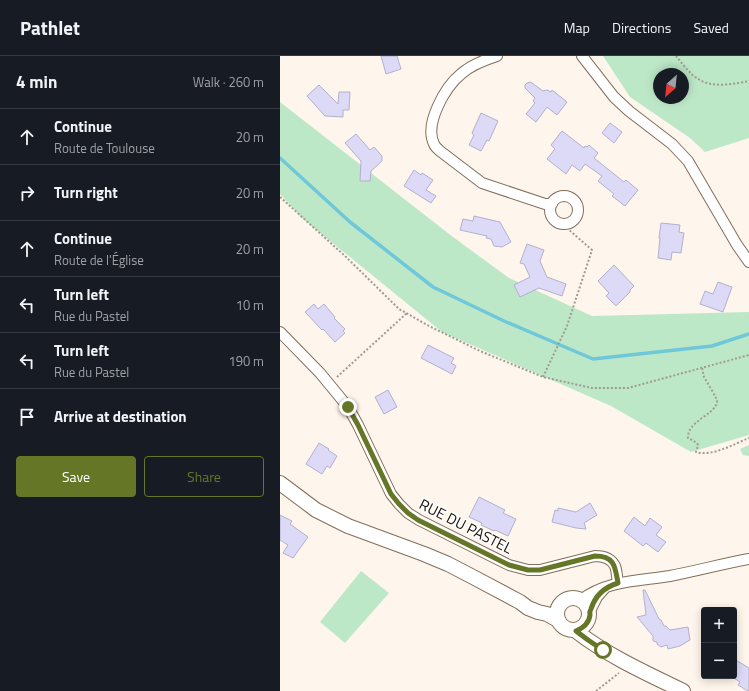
<!DOCTYPE html>
<meta charset="utf-8">
<style>
:root{--surface:#171b24;--page:#20242c;--text:#f1f3f6;--muted:#9ea1a6;--line:#363941;--accent:#657726}
body{margin:0;font-family:"Titillium Web",sans-serif;background:var(--page);color:var(--text)}
.controls{position:absolute;right:12px;bottom:12px;display:grid;overflow:hidden;border-radius:4px;box-shadow:0 2px 10px #0003}
.controls button{width:36px;height:36px;display:grid;place-items:center;padding:0;border:0;border-bottom:1px solid var(--line);background:var(--surface);color:var(--text);font:20px sans-serif}
.compass{position:absolute;left:373px;top:12px;width:36px;height:36px;border-radius:50%;background:var(--surface);box-shadow:0 2px 10px #0003;rotate:207deg}
.stop{position:absolute;width:12px;height:12px;margin:-9px;border:3px solid #657726;border-radius:50%;background:#fff}
.stop.end{background:#657726;border-color:#fff;box-shadow:0 1px 4px #0008}
.list{margin:0;padding:0;list-style:none}
h2{display:flex;justify-content:space-between;align-items:center;height:52px;margin:0;padding:0 16px;font-size:17px}
h2 small{font-size:13px;font-weight:400;color:var(--muted)}
.list li{display:grid;grid-template-columns:26px 1fr auto;gap:12px;align-items:center;box-sizing:border-box;height:56px;padding:0 16px;border-top:1px solid var(--line)}
.list b{display:block;font-size:15px;white-space:nowrap}
.list p{margin:0;font-size:13px;white-space:nowrap;color:var(--muted)}
.list em{font-size:13px;font-style:normal;color:var(--muted)}
.actions{display:flex;gap:8px;padding:12px 16px}
.actions a{flex:1;padding:9px 0;border:1px solid var(--accent);border-radius:4px;text-align:center;font-size:14px;color:var(--accent)}
.actions .main{background:var(--accent);color:#fff}
.icon{flex:none;width:22px;height:22px;fill:none;stroke:currentColor;stroke-width:2;stroke-linecap:round;stroke-linejoin:round}
.map{position:relative;flex:none;width:469px;height:635px;overflow:hidden}
header{display:flex;align-items:center;gap:24px;box-sizing:border-box;height:56px;padding:0 20px;background:var(--surface);border-bottom:1px solid var(--line)}
header strong{font-size:19px}
nav{display:flex;gap:22px;margin-inline-start:auto;font-size:14px}
main{display:flex}
aside{flex:1;background:var(--surface)}
.map>svg:first-child{display:block}
</style>
<header>
<strong>Pathlet</strong>
<nav><a>Map</a><a>Directions</a><a>Saved</a></nav>
</header>
<main>
<aside>
<h2>4 min<small>Walk · 260 m</small></h2>
<ul class="list">
<li><svg class="icon" aria-label="ahead" viewBox="0 0 24 24"><path d="M12 20V5M6 11l6-6 6 6"/></svg><div><b>Continue</b><p>Route de Toulouse</p></div><em>20 m</em></li>
<li><svg class="icon" aria-label="right" viewBox="0 0 24 24"><path d="M7 20v-9h11M14 6l5 5-5 5"/></svg><div><b>Turn right</b></div><em>20 m</em></li>
<li><svg class="icon" aria-label="ahead" viewBox="0 0 24 24"><path d="M12 20V5M6 11l6-6 6 6"/></svg><div><b>Continue</b><p>Route de l'Église</p></div><em>20 m</em></li>
<li><svg class="icon" aria-label="left" viewBox="0 0 24 24"><path d="M17 20v-9H6M10 6l-5 5 5 5"/></svg><div><b>Turn left</b><p>Rue du Pastel</p></div><em>10 m</em></li>
<li><svg class="icon" aria-label="left" viewBox="0 0 24 24"><path d="M17 20v-9H6M10 6l-5 5 5 5"/></svg><div><b>Turn left</b><p>Rue du Pastel</p></div><em>190 m</em></li>
<li><svg class="icon" aria-label="arrive" viewBox="0 0 24 24"><path d="M6 21V4h12l-3 4 3 4H6"/></svg><div><b>Arrive at destination</b></div></li>
</ul>
<div class="actions"><a class="main">Save</a><a>Share</a></div>
</aside>
<div class="map">
<svg width="469" height="635" viewBox="0 0 469 635">
<rect width="100%" height="100%" fill="#fef5ec"/>
<!-- green -->
<g fill="#bde8c8" fill-rule="evenodd">
<path d="M 323,0 L 469,0 L 469,82 L 425,96 L 410,82 L 350,41 ZM 379,18 L 403,18 L 403,42 L 379,42 Z"/>
<polygon points="0,46 173,181 229,222 312,260 469,256 469,379 411,396 331,350 162,276 22,162 0,138"/>
<polygon points="469,389 469,400 463,399 460,393"/>
<polygon points="81,515 109,537 65,587 40,566"/>
</g>
<g fill="none" stroke-linecap="round" stroke-linejoin="round">
<!-- stream -->
<polyline stroke="#6fc8d9" stroke-width="3.5" points="0,102 70,166 153,231 224,265 313,303 432,290 469,278"/>
</g>
<!-- building -->
<g fill="#dcdaf7" stroke="#b3b0cd">
<polygon points="101,0 117,0 121,13 106,18"/>
<polygon points="250,26 252,27 263,35 267,34 271,36 272,34 287,46 277,59 267,51 256,66 246,58 255,47 253,45 255,42 245,32 245,29 247,27"/>
<polygon points="39,29 58,48 59,36 70,36 69,54 63,54 63,61 45,60 27,40"/>
<polygon points="201,57 218,65 209,85 207,84 201,95 189,89 194,79 192,77"/>
<polygon points="330,67 342,76 334,87 322,77"/>
<polygon points="282,75 304,92 305,90 307,91 309,89 318,97 314,102 344,126 346,124 358,134 345,150 332,140 334,138 318,125 322,120 305,108 300,115 292,109 286,118 267,103 275,93 271,89"/>
<polygon points="76,78 90,94 94,91 102,100 102,105 91,115 90,125 80,125 81,105 65,87"/>
<polygon points="134,114 141,119 142,117 153,124 146,134 156,140 151,147 124,130"/>
<polygon points="194,160 220,166 231,186 222,191 214,190 211,183 206,182 207,180 180,174 183,163 193,165"/>
<polygon points="381,167 400,169 399,176 404,177 401,197 392,196 391,204 378,202 380,182 379,182"/>
<polygon points="247,188 264,194 260,205 267,221 286,228 282,240 259,232 240,241 234,229 250,221 244,208 240,207"/>
<polygon points="334,209 354,230 350,234 350,236 336,250 326,240 329,237 318,225"/>
<polygon points="438,226 452,231 443,256 420,248 425,235 433,238"/>
<polygon points="34,248 38,253 44,248 55,261 54,262 65,273 63,275 65,277 55,286 43,273 42,274 25,256"/>
<polygon points="148,289 174,302 171,307 176,310 172,318 141,302"/>
<polygon points="108,334 117,351 104,358 95,341"/>
<polygon points="39,387 49,393 48,394 57,400 50,412 47,410 42,418 26,408"/>
<polygon points="199,441 225,454 223,457 236,463 228,480 215,474 214,475 201,469 202,467 189,461"/>
<polygon points="310,447 317,459 304,467 306,473 296,472 272,466 275,454 278,455 278,452 296,456"/>
<polygon points="0,459 12,465 10,468 28,481 13,502 3,497 8,489 0,484"/>
<polygon points="354,461 365,470 370,462 382,471 376,479 386,486 378,496 366,487 363,490 344,475"/>
<polygon points="363,534 365,534 379,563 381,564 384,570 386,570 390,574 408,571 410,584 400,590 388,593 387,589 381,591 377,588 377,586 373,585 373,580 357,561 366,559"/>
<polygon points="454,603 469,612 469,635 468,635 458,629 460,626 454,622"/>
</g>
<g fill="none" stroke-linecap="round" stroke-linejoin="round">
<defs>
<g id="street">
<path d="M 217,0 C 204,4 191,9 181,18 C 165,31 144,68 154,88 C 155,91 158,93 160,95 L 202,127 L 265,148 L 272,148"/>
<polyline points="302,0 334,41 349,55 392,88 408,105 457,189 469,206"/>
<circle cx="284" cy="154" r="14"/>
<path d="M 0,276 L 40,317 L 68,351 L 78,369 L 111,438 L 119,448 L 128,457 L 139,464 L 229,509 L 248,514 L 260,514 L 315,500 C 323,500 331,502 335,510 C 337,515 337,522 338,527"/>
<path d="M 301,544 C 327,524 360,525 390,520 C 416,515 442,508 469,503"/>
<polyline points="310,555 317,541 324,533"/>
</g>
<g id="secondary">
<polyline points="0,427 36,454 68,470 144,498 168,508 193,521 240,546 248,552 258,556 267,558 278,564"/>
<circle cx="293" cy="558" r="16"/>
<path d="M 296,575 C 328,600 366,617 403,635"/>
</g>
</defs>
<!-- street casing -->
<use href="#street" stroke="#826e59" stroke-width="12"/>
<!-- secondary casing -->
<use href="#secondary" stroke="#826e59" stroke-width="16"/>
<!-- path -->
<g stroke="#a29991" stroke-width="2" stroke-dasharray="2 2" stroke-linecap="butt">
<path d="M 396,0 C 403,8 410,19 420,24 C 433,32 455,28 469,25"/>
<polyline points="0,141 65,200 119,253 149,270 200,295 263,321 312,332 348,332 469,299"/>
<path d="M 422,312 C 423,315 423,318 424,321 C 426,325 438,343 437,346 C 435,359 407,365 408,382 L 417,387 L 418,389 L 416,396 C 432,401 454,388 469,382"/>
<polyline points="57,321 127,257"/>
<polyline points="263,321 287,270 312,194 288,173 287,168"/>
<polyline points="316,635 339,617"/>
</g>
<!-- street -->
<use href="#street" stroke="#fff" stroke-width="10"/>
<!-- secondary -->
<use href="#secondary" stroke="#fff" stroke-width="14"/>
</g>
<g fill="none" stroke-linecap="round" stroke-linejoin="round">
<!-- route -->
<path stroke="#657726" stroke-width="5" d="M 68,351 L 78,369 L 111,438 L 119,448 L 128,457 L 138,464 L 229,509 L 248,514 L 260,514 L 315,500 C 335,500 335,511 338,527 C 325,531 315,540 311,553 C 309,557 310,555 310,559 C 309,568 303,572 296,575 L 308,584 L 323,594"/>
</g>
<g text-anchor="middle" dominant-baseline="central" stroke-width="3" stroke-linejoin="round" paint-order="stroke">
<!-- street labels -->
<g font-size="15" fill="#191109" stroke="#fff">
<text transform="translate(186 470) rotate(27)">RUE DU PASTEL</text>
</g>
</g>
</svg>
<div class="controls">
<button>+</button>
<button>−</button>
</div>
<svg class="compass" viewBox="-18 -18 36 36"><path d="M0-13l5 13h-10z" fill="#e53935"/><path d="M0 13l5-13h-10z" fill="#9ea1a6"/></svg>
<div class="stop" style="left:323px;top:594px"></div>
<div class="stop end" style="left:68px;top:351px"></div>
</div>
</main>
